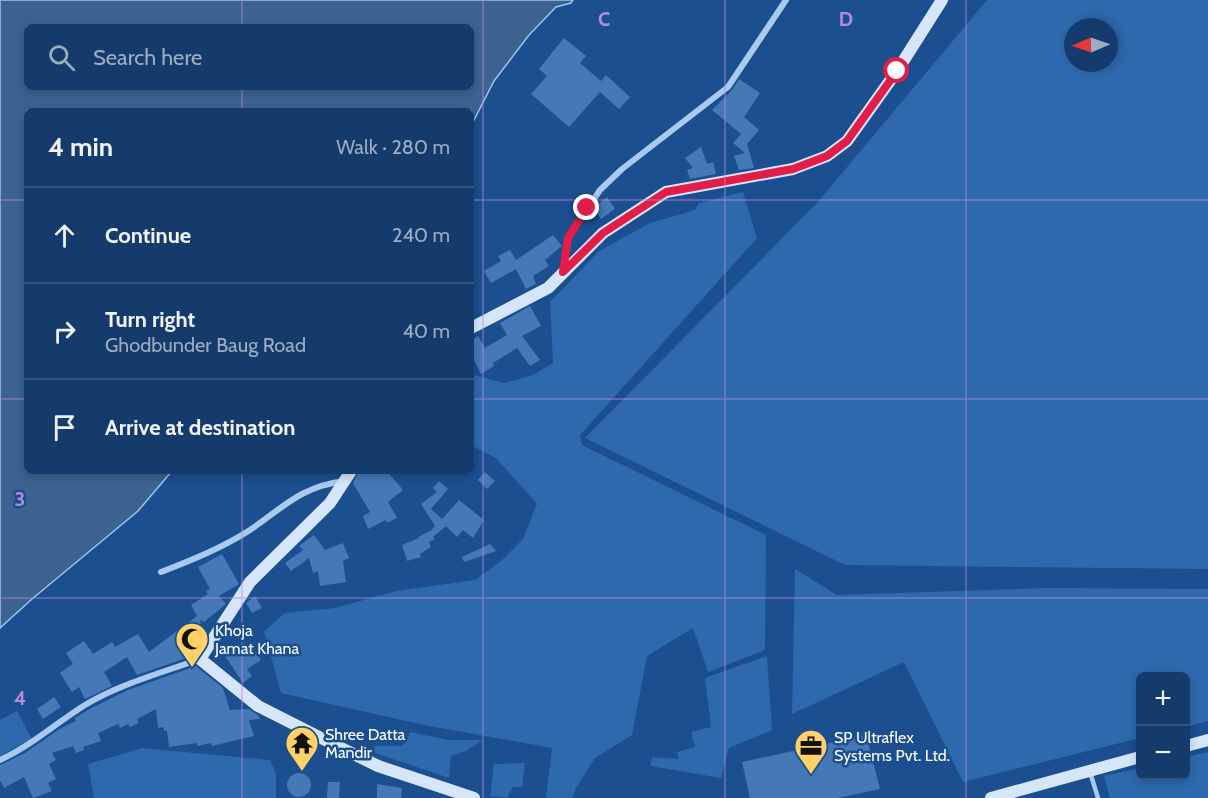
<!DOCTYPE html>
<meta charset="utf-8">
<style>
:root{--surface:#143b6b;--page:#214673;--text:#f1f3f6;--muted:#9dadc1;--line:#33557e}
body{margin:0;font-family:Cabin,sans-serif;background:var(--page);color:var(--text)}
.controls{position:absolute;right:18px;bottom:18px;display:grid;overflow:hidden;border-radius:9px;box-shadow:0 3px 9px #0003}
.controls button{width:54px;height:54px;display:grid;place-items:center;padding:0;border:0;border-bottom:2px solid var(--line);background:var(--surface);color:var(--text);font:30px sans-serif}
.compass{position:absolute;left:1064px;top:18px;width:54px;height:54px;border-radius:50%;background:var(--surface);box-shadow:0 3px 9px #0003;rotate:268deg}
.stop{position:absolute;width:18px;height:18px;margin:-14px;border:4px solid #e11d48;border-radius:50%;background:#fff}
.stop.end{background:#e11d48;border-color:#fff;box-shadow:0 2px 6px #0008}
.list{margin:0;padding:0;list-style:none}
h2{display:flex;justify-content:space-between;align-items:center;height:78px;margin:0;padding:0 24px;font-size:26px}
h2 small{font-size:20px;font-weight:400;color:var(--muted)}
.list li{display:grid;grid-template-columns:39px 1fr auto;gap:18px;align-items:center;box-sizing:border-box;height:96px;padding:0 24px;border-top:2px solid var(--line)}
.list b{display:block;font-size:22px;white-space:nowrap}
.list p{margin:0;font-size:20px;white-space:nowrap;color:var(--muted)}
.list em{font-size:20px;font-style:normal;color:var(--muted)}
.icon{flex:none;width:33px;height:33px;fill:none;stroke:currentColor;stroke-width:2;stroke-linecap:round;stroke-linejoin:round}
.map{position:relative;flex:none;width:1208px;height:798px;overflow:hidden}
.search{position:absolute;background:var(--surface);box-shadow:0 3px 9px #0003;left:24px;top:24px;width:450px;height:66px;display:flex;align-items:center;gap:15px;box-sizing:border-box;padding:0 21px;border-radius:9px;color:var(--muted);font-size:22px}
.panel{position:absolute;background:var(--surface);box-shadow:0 3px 9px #0003;left:24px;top:108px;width:450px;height:366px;border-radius:9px}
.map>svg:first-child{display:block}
</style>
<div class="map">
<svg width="1208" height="798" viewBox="0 0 1208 798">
<rect width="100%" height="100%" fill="#1b4f8f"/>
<!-- green -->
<g fill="#2e69ad" fill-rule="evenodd">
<path d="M 987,0 L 1208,0 L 1208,569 L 845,565 L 585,438 L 817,203 ZM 1073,27 L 1109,27 L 1109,63 L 1073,63 Z"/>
<polygon points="743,192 757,238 580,435 582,445 766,535 765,650 708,672 693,628 647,656 632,735 595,758 576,788 572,798 546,798 552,748 424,725 281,693 264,631 285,613 335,608 396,591 475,580 500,562 523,539 537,504 496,458 471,445 471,374 504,383 533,375 553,363 550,302 599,251 650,223 695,210 699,203"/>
<polygon points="795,569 837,595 1047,588 1208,589 1208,721 1186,727 1186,676 1140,676 1140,738 963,782 904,662 792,714"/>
<polygon points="767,656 772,730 729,748 721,778 650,766 652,757 679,759 677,752 695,747 691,732 711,727 705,678"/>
<polygon points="17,711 32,739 0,756 0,720"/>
<polygon points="410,732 449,740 483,740 466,751 451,756 449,778 375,753 374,746 401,746 407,741"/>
<polygon points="143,748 270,760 276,774 276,798 94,798 88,764"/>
<polygon points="1208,752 1208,798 1110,798 1104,776 1140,768 1140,776 1186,776 1186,757"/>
<polygon points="525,763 522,787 513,787 507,798 490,796 494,764"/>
</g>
<!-- water -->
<path fill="#3c6290" stroke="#9cc4f0" stroke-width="1.5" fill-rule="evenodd" d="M 0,0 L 573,0 L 571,3 L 556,7 L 529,35 L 494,81 L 471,126 L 471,111 L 27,111 L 27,471 L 172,471 L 138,511 L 32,599 L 0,628 ZM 27,27 L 471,27 L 471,87 L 27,87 Z"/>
<!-- building -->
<g fill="#4478b7">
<polygon points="564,38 586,56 580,63 601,81 606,75 630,97 619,109 600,92 569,127 531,94 547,76 539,69"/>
<polygon points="739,79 760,93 744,117 759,130 747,144 754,168 739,170 734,156 745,153 733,143 741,134 712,110 732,90"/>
<polygon points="701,147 707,164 713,162 716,174 690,179 687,170 693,168 685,158"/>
<polygon points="607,197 615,209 601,219 594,208"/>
<polygon points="553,235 562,246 545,260 549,266 533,276 536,284 526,289 516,269 491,283 484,271 501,261 498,256 510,250 516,260"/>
<polygon points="530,306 541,326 522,336 540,360 530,366 517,348 493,363 494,366 481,374 471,354 471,341 478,336 485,348 507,335 500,323"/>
<polygon points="359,471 387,471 403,490 388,502 397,518 387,523 386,520 368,529 363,516 370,512 353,483"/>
<polygon points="485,472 495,481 487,489 478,480"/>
<polygon points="439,481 448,489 431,509 442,519 459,500 484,520 473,538 463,530 457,537 446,526 433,537 435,539 429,542 431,547 420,554 421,557 407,561 402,545 419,538 418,537 430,531 435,526 421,504 437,492 433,488"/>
<polygon points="314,535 325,550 343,543 349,558 343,561 346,582 320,586 318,571 313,573 309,558 291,571 285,563 303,550 299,546"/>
<polygon points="490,544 496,551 464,562 462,557"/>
<polygon points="222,554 239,584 219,596 226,604 204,622 200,620 201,625 196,629 198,632 196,633 202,641 192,656 137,675 127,657 104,672 112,686 85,699 79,687 72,692 60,673 73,664 66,653 84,641 93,654 112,642 115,647 138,634 149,652 197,616 191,605 208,594 206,591 210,589 198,567"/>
<polygon points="255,596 262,608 252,613 246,603"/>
<polygon points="252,647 261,660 247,669 252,676 243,683 225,656 238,648 242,654"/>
<polygon points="196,666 223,688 230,710 249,709 259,716 260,719 249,720 254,736 212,746 211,743 197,746 197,743 169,747 167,731 164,731 164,727 158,728 156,709 137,719 139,723 130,727 128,724 120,728 118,724 98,733 101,741 83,747 84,750 76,753 73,746 52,753 56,760 49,764 56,779 48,783 52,791 33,798 24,777 4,788 0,780 0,765 25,753 61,728 76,721 75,718 88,710 128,690"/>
<polygon points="54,697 61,707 43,719 37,709"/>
<polygon points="866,735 880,789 838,798 750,798 742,762"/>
<circle cx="299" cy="785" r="12"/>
<polygon points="328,782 340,782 339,798 327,798"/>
<polygon points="377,784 402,788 401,798 377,798"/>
</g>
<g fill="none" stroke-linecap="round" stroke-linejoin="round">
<!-- lane -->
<polyline stroke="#a9c9ee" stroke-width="4.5" points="1090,772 1098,798"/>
<!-- street -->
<g stroke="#a9c9ee" stroke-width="6">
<polyline points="564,270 568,238 600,190 622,169 728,87 786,0"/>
<path d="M 161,572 C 192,560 222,548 250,530 C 284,507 300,487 344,481"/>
<path d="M 0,760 C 31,746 56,723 85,705 C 120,684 161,673 200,659"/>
</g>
<!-- secondary -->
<g stroke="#d6e6fa" stroke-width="12">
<polyline points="471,328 548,288 603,233 666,192 793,169 827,156 847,141 897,71 942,0"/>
<polyline points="351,471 330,503 250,582 200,659 258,706 335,745 378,766 474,798"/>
<polyline points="1186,746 1208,740"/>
<polyline points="991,798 1140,757"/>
</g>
</g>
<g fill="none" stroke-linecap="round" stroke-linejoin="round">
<!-- route -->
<polyline stroke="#e11d48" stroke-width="8" points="587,208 568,238 563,272 603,233 666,192 793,169 827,156 847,141 897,71"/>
</g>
<!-- grid -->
<path fill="none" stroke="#b68bdc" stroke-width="1.5" stroke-opacity="0.55" d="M 242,0 L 242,27M 483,0 L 483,798M 725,0 L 725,798M 966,0 L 966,798M 242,87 L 242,111M 0,200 L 27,200M 471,200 L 1208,200M 0,399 L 27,399M 471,399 L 1208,399M 242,471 L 242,798M 0,598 L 1208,598"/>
<!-- icons -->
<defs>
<symbol id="mosque-pin" viewBox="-11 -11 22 30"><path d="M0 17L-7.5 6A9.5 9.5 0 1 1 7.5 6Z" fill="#ffd166" stroke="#1b4f8f"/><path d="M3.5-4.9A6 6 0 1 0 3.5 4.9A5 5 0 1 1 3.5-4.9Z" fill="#111"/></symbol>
<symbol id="temple-pin" viewBox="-11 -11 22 30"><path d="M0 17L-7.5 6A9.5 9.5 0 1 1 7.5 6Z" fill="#ffd166" stroke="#1b4f8f"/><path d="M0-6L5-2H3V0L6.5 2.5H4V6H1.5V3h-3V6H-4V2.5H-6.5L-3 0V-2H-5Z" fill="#111"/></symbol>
<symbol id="office-pin" viewBox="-11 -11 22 30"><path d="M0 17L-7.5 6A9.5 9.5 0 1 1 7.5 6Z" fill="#ffd166" stroke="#1b4f8f"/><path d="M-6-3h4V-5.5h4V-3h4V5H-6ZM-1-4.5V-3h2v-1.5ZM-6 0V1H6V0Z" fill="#111"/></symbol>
</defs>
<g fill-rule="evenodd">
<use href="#mosque-pin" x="173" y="620" width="38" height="52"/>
<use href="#temple-pin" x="283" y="724" width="38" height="52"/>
<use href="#office-pin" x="792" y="727" width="38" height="52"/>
</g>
<g text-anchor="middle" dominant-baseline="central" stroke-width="5" stroke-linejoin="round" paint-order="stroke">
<!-- poi labels -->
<g font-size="16" fill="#fff" stroke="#1b4f8f" text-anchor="start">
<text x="215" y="630">Khoja<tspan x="215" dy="18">Jamat Khana</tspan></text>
<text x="325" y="734">Shree Datta<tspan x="325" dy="18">Mandir</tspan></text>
<text x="834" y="737">SP Ultraflex<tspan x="834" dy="18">Systems Pvt. Ltd.</tspan></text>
</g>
</g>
<g font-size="20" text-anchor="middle" font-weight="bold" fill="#b68bdc" stroke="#1b4f8f" stroke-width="5" stroke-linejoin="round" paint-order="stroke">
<text x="604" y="26">C</text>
<text x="846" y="26">D</text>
<text x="20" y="506">3</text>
<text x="20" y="705">4</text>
</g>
</svg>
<div class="controls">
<button>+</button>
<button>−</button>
</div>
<svg class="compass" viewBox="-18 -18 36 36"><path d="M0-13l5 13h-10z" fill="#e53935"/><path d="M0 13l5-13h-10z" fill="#9dadc1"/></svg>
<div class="stop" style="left:897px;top:71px"></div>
<div class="stop end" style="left:587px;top:208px"></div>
<div class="search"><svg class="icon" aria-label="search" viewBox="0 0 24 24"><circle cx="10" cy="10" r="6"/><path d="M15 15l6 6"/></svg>Search here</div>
<section class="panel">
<h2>4 min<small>Walk · 280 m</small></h2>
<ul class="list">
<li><svg class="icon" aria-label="ahead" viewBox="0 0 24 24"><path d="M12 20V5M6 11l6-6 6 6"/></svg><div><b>Continue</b></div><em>240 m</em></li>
<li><svg class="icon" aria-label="right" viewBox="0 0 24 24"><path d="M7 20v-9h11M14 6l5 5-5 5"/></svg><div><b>Turn right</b><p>Ghodbunder Baug Road</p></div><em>40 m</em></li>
<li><svg class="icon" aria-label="arrive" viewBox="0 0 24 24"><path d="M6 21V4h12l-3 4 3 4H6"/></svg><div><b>Arrive at destination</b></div></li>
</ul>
</section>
</div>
